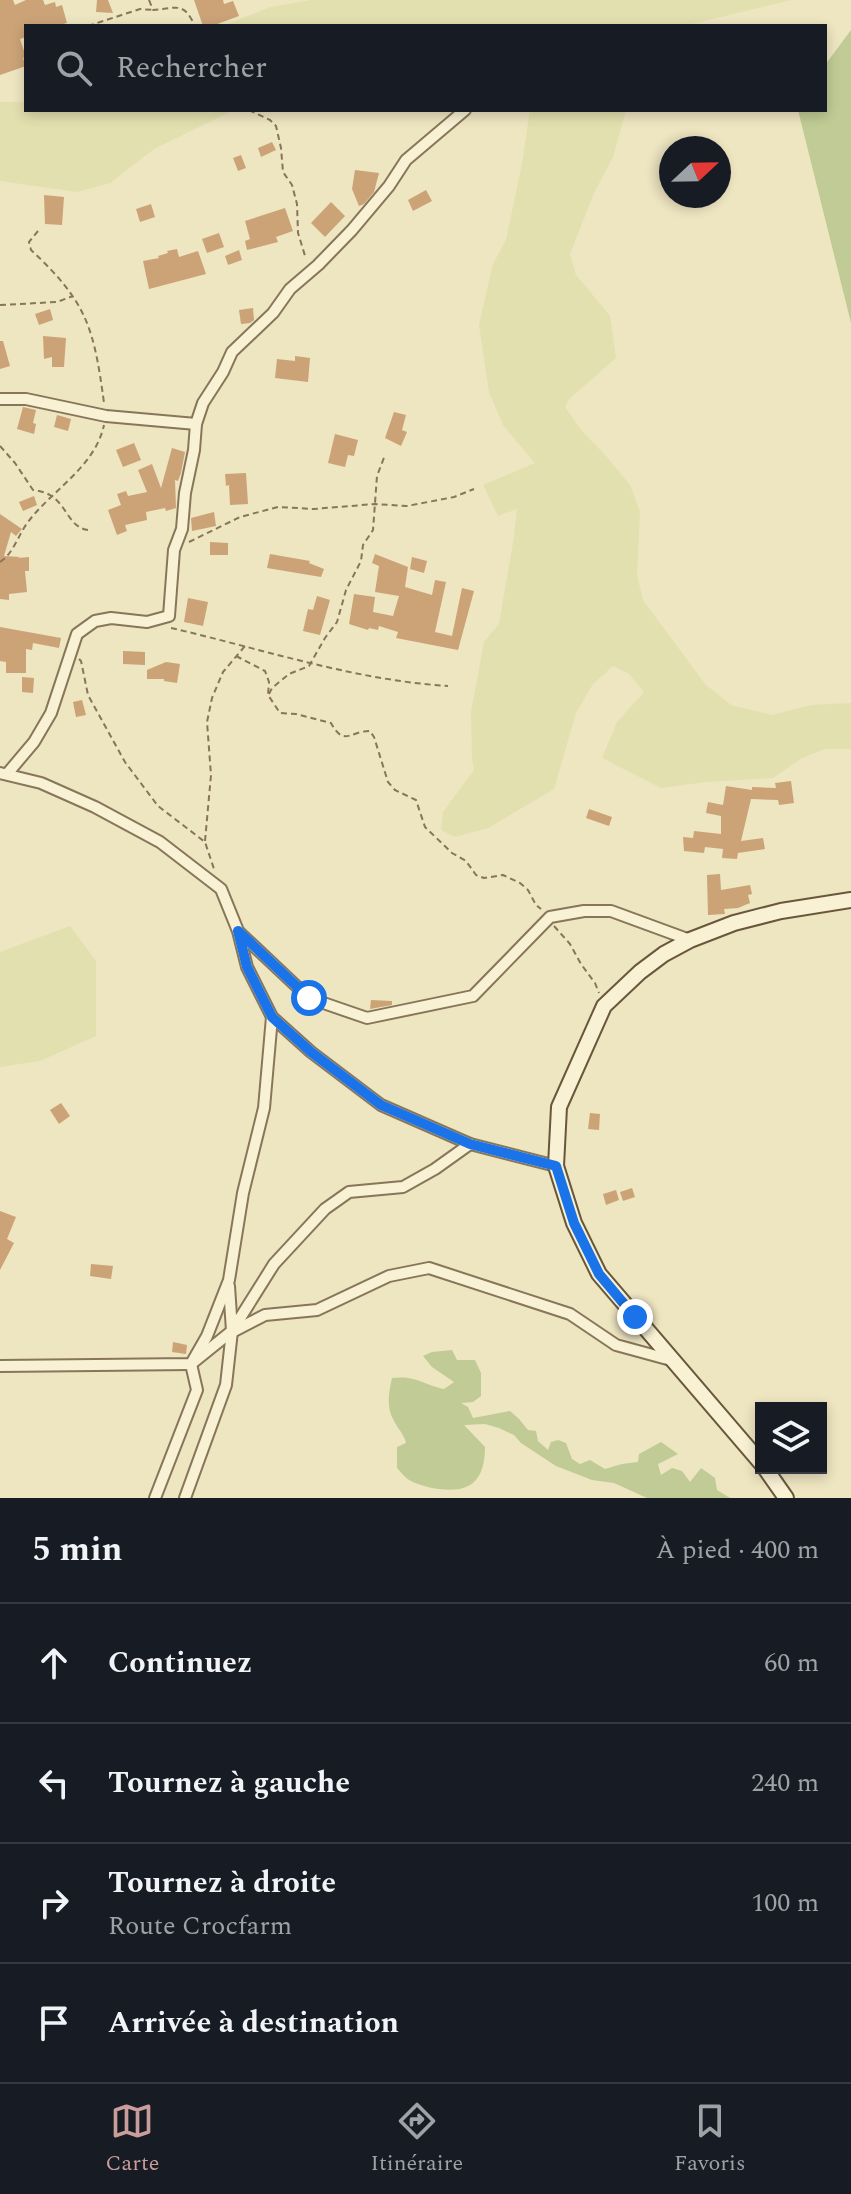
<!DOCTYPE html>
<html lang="fr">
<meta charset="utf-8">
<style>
:root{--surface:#171b24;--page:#20242c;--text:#f1f3f6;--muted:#9ea1a6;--line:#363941;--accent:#c89d9a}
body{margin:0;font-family:Spectral,serif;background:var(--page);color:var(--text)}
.controls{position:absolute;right:24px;bottom:24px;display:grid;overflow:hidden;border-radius:0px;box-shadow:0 4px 12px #0003}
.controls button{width:72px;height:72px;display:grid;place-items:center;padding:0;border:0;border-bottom:2px solid var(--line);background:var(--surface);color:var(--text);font:40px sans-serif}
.compass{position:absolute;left:659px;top:136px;width:72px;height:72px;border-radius:50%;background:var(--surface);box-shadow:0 4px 12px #0003;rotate:68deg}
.stop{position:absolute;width:24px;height:24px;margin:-18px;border:6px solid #1a73e8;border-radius:50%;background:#fff}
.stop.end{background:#1a73e8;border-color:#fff;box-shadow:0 2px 8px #0008}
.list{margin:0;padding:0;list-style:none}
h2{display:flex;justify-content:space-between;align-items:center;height:104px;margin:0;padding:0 32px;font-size:34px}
h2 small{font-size:26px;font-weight:400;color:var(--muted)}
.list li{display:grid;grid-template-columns:52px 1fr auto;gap:24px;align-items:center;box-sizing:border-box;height:120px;padding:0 32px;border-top:2px solid var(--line)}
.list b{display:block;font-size:30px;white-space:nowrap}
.list p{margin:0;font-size:26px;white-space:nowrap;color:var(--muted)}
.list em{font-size:26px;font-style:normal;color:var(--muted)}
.icon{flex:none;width:44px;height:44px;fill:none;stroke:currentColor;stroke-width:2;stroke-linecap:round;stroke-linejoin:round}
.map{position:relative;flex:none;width:851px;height:1498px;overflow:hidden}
.search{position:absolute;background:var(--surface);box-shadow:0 4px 12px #0003;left:24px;right:24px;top:24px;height:88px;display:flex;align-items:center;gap:20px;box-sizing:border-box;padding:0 28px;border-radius:0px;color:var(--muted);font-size:30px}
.sheet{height:584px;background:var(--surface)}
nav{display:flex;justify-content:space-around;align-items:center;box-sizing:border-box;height:112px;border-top:2px solid var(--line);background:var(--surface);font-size:22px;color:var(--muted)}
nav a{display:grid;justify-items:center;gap:4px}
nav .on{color:var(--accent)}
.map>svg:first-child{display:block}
</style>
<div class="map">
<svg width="851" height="1498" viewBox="0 0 851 1498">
<rect width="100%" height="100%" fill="#eee5c1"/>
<!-- farmland -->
<g fill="#e3e0af">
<polygon points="310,0 791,0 684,26 222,26 271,7"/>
<polygon points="26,100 26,110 234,110 154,149 110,183 77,192 0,181 0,102 23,102"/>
<polygon points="530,110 626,110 613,157 594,193 570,254 576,275 610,316 616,358 569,399 565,407 581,430 606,456 630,485 640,512 637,575 643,600 705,684 731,705 772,715 811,705 851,703 851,749 825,749 802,758 773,778 706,782 661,788 602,758 617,722 644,692 629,674 613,666 593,684 576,713 554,789 488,828 455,837 441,830 443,812 474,770 472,759 471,712 484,642 499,624 514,537 517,509 498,516 483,485 535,463 503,425 489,392 479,325 493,264 506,240 522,164"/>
<polygon points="70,926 96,961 96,1036 40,1061 0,1067 0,952"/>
</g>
<!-- green -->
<g fill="#c0cb95">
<polygon points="851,30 851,323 798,110 825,110 825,65"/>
<path d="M 452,1350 L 457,1360 L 475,1360 L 481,1373 L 481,1396 L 473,1402 L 461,1403 L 468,1407 L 473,1418 L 510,1411 L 519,1419 L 528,1430 L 536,1431 L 538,1441 L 548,1450 L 551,1442 L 558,1440 L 566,1443 L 572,1459 L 580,1464 L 590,1460 L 605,1469 L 622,1464 L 638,1462 L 639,1454 L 661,1442 L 678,1454 L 658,1464 L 661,1475 L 672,1468 L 682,1471 L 690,1482 L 701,1468 L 715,1478 L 717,1490 L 730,1498 L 647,1498 L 614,1483 L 592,1480 L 556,1466 L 521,1443 L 514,1435 L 499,1428 L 485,1424 L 464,1425 L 485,1447 C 485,1461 482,1480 468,1486 C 453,1494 425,1488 411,1481 C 405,1478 401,1472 397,1468 L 397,1447 L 406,1443 C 404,1434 397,1428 393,1419 C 386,1406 389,1392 392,1378 C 415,1375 422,1384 444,1389 L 454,1382 L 432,1367 L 423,1356 L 432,1352 Z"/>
</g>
<!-- building -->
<g fill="#cca377">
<polygon points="0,0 13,0 15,5 26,0 43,0 45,5 55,2 56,7 62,5 67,23 55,26 26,26 26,37 20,39 26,57 23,58 26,66 0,75"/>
<polygon points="97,0 108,0 113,13 96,12"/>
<polygon points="194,0 223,0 224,4 233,1 239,16 212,26 203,26"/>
<polygon points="272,142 276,150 261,157 258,148"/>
<polygon points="241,155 246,168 238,171 233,158"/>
<polygon points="355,170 379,173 374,192 364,204 359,206 352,189"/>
<polygon points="426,190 432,201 413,211 408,200"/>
<polygon points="44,195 64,197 62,225 45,224"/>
<polygon points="331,202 345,216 325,237 311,223"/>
<polygon points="151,204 155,217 140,222 136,209"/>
<polygon points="285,208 293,231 276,237 278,242 247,250 245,241 250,239 245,221"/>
<polygon points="219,233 224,247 207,253 202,239"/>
<polygon points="177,249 179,257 198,251 206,274 149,289 143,261 159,258 158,256 168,253 167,251"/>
<polygon points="239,250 242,260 228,265 225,256"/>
<polygon points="253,308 254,320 250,323 241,324 239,310"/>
<polygon points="50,309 53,320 39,325 35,314"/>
<polygon points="43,336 66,338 64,367 52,367 52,357 44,359"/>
<polygon points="0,341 3,341 10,366 0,369"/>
<polygon points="295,356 310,358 308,382 275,378 277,359 295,361"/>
<polygon points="23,407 36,410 33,423 36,424 34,434 17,429"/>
<polygon points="394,412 406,415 402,430 407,432 401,446 385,438"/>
<polygon points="57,415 71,419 68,431 54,427"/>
<polygon points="335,434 358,440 354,456 348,455 345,467 328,463"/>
<polygon points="134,443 141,460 123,467 116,450"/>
<polygon points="172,448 185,452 181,473 178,481 175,480 176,508 166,511 165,508 146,512 147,520 125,525 127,531 117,535 108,510 121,505 117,494 126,491 128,496 147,492 138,470 152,464 161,488"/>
<polygon points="246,473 248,504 230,505 229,485 226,486 225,474"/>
<polygon points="34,496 37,505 23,511 19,502"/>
<polygon points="214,512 216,526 192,531 191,518"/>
<polygon points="0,514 22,529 16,536 11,532 4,556 20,557 18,558 29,557 29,571 25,571 27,592 9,594 9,600 0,599"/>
<polygon points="210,542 228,543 228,555 210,555"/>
<polygon points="270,554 310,561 309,563 324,569 321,577 267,568"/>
<polygon points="375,554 408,567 405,587 432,595 435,580 446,582 435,632 452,636 462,588 474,591 458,650 396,638 398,632 379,626 378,630 369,628 368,630 349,624 354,594 375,597 373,612 393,616 399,596 375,592 379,566 372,563"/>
<polygon points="412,557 427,561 424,573 410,569"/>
<polygon points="317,596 330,600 320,635 303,631 308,609 313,610"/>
<polygon points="188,598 208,602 203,626 184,622"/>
<polygon points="0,627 61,638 59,648 33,643 32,650 26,649 26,673 6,673 6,662 0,661"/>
<polygon points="123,651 145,652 145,665 123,664"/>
<polygon points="166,662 180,664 177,683 164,681 164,679 147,679 147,670"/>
<polygon points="22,677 34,678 33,693 22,692"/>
<polygon points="82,700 86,715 76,717 73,702"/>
<polygon points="791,781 794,803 779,805 778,800 751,799 741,841 763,838 765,849 738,853 737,859 722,858 723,849 705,847 704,853 684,851 683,837 693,838 694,831 721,834 721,816 706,813 708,802 723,805 726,786 752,790 752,787 776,788 775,783"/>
<polygon points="589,809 612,817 609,826 586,818"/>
<polygon points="720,874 721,890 750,885 752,894 748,895 750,903 738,908 724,909 725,914 708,915 707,875"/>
<polygon points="371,1000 392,1001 392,1005 370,1009"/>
<polygon points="61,1103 70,1116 59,1124 50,1110"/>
<polygon points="590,1113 600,1114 599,1130 588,1129"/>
<polygon points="632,1188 635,1197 623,1201 620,1192"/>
<polygon points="616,1190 619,1200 606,1205 603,1194"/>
<polygon points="0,1211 16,1217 7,1239 14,1243 0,1270"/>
<polygon points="91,1264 113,1266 111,1279 90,1276"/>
<polygon points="173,1342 187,1345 186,1354 172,1352"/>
</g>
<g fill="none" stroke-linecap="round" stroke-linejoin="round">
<defs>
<g id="street">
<polyline points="0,399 26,399 106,416 196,424"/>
<polyline points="0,773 41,783 95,807 160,842 221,889 238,931 247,967 272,1017 311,1052 381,1105 470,1144 556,1166"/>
<polyline points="7,774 34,742 51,713 77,634 95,621 111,618 147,622 169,616 174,550 182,529 185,493 194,450 196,424 203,403 223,372 232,352 273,313 290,289 318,265 352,230 389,186 406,160 465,110"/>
<polyline points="240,933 309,998 367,1018 473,996 550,917 584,911 611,911 690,940"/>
<polyline points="234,1331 265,1315 317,1310 389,1276 429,1268 570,1314 616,1345 671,1360"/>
<polyline points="0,1366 191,1364 232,1331 274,1264 325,1209 349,1192 403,1187 435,1169 470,1144"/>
<polyline points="155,1498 197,1390 191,1364 207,1336 229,1280 243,1193 264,1108 272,1017"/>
<polyline points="185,1498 226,1385 232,1331 229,1286"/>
</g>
<g id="secondary">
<polyline points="761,1463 599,1274 574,1223 556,1166 559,1107 604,1006 640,972 664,954 690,940 734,923 781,911 851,900"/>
<polyline points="765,1468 786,1498"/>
</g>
</defs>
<!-- street casing -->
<use href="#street" stroke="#877659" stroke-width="14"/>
<!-- secondary casing -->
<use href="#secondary" stroke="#69573c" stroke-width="18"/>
<!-- path -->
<g stroke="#877659" stroke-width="2" stroke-dasharray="6 4" stroke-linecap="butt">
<path d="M 149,0 L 153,10 C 176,9 183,0 195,26"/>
<polyline points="88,26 140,9 153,10"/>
<polyline points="249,110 270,120 276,126 281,148 283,172 292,185 297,204 298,233 306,259"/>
<path d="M 38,231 L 29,242 L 31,250 C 87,302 94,328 104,403"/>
<polyline points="0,305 57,302 73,296"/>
<path d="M 0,446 L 15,463 L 33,490 C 68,493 64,527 88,530"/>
<polyline points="189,542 240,517 278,507 314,509 375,504 407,506 454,497 474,489"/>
<path d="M 0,562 C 14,553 18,535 28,522 C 52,490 95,467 104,425"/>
<path d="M 171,628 C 263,649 353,680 448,686"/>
<path d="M 236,656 L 265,671 L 269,682 L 268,695 L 280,713 L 296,714 L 331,723 C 344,747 350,731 370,731 L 374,737 L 388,782 L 395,790 L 416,800 L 425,827 L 452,853 L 466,861 L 476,875 L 484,878 L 503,875 L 520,883 L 528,890 L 536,905 L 541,909"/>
<polyline points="79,659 81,661 88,695 125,762 158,806 205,842 214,869"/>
<polyline points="269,694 272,688 289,674 309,666 325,638 337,622 346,590 361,561 363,545 373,530 377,476 385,455"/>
<polyline points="205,841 211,775 207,722 212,698 223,672 245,646"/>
<polyline points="554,926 570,944 581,964 595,983 599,993"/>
</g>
<!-- street -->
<use href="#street" stroke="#f8f1d4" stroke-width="10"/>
<!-- secondary -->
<use href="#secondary" stroke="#f8f1d4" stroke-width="14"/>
</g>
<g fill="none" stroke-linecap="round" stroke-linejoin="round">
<!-- route -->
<polyline stroke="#1a73e8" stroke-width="10" points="309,998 238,931 247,967 272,1017 311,1052 381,1105 470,1144 556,1166 574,1223 599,1274 635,1317"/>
</g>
</svg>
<div class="controls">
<button><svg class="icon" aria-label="layers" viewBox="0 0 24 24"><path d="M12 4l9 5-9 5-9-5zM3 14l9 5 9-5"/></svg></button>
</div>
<svg class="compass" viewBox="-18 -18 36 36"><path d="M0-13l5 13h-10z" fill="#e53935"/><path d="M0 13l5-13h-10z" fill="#9ea1a6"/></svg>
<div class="stop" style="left:309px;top:998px"></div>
<div class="stop end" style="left:635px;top:1317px"></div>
<div class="search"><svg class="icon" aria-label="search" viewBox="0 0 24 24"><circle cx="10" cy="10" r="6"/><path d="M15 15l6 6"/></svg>Rechercher</div>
</div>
<section class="sheet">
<h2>5 min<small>À pied · 400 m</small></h2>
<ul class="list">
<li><svg class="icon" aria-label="ahead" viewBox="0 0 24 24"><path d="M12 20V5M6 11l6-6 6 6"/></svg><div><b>Continuez</b></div><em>60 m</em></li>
<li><svg class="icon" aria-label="left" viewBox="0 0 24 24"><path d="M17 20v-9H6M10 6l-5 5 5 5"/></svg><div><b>Tournez à gauche</b></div><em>240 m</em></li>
<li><svg class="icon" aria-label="right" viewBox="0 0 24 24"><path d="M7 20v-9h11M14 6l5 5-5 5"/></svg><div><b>Tournez à droite</b><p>Route Crocfarm</p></div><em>100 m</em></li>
<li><svg class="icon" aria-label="arrive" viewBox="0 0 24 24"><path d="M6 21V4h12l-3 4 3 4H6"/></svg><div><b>Arrivée à destination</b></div></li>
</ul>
</section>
<nav>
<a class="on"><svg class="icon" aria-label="map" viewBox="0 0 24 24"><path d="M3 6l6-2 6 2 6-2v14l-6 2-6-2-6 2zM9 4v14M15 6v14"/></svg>Carte</a>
<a><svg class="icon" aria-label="directions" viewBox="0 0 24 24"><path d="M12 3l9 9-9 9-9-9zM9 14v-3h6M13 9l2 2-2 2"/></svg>Itinéraire</a>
<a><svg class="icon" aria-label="saved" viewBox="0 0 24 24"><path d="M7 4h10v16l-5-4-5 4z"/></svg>Favoris</a>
</nav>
